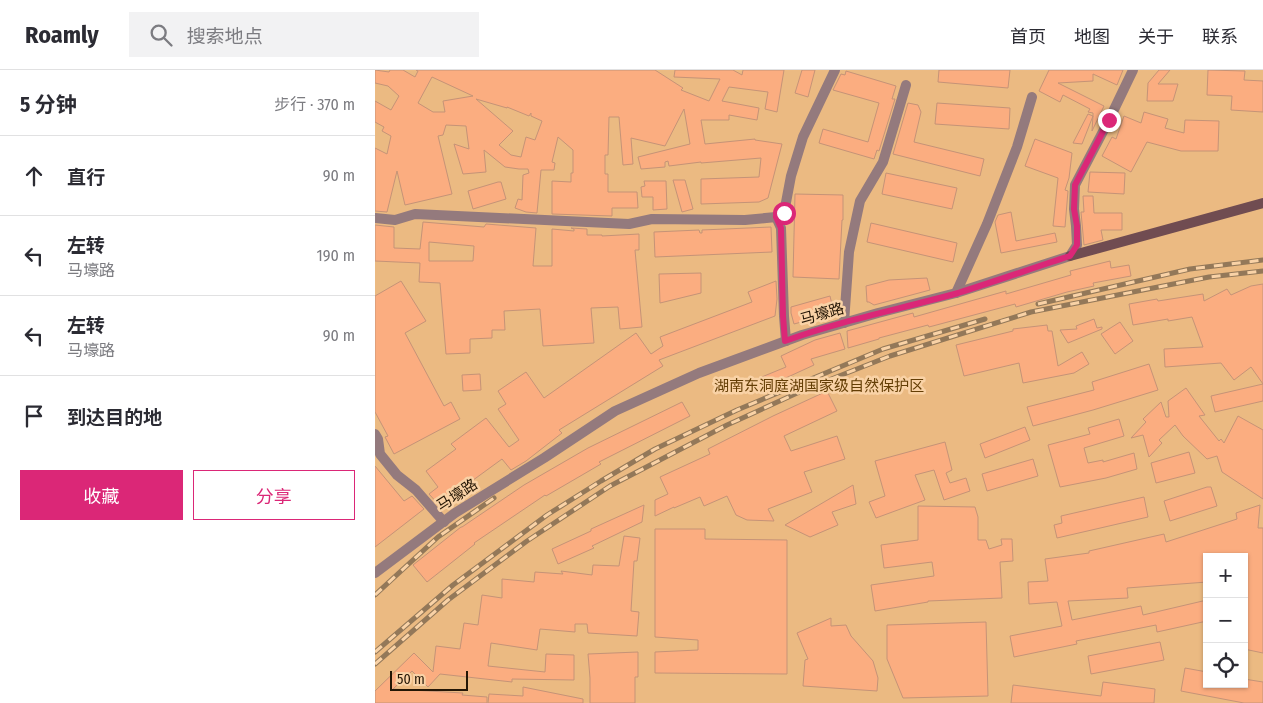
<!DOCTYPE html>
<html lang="zh">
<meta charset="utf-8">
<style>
:root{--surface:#fff;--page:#f2f2f3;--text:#2b2b33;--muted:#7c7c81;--line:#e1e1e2;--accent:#db2777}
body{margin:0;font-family:"Fira Sans Condensed","Noto Sans SC",sans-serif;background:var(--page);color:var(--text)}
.controls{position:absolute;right:15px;bottom:15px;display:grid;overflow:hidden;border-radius:0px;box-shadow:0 1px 4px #0004}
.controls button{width:45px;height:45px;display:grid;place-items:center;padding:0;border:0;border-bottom:1px solid var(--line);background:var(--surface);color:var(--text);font:25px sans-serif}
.scale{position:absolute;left:15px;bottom:12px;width:78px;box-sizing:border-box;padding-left:5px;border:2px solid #241605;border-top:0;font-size:14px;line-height:18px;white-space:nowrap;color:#241605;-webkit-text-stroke:4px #f9d2a6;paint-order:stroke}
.stop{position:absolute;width:15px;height:15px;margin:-11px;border:4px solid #db2777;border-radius:50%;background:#fff}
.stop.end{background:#db2777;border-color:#fff;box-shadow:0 1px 5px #0008}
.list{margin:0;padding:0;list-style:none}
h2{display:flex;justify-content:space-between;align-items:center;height:65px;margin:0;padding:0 20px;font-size:21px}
h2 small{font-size:16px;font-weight:400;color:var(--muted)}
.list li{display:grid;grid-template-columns:32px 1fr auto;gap:15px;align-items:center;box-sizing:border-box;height:80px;padding:0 20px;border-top:1px solid var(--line)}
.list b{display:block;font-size:19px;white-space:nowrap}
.list p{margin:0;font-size:16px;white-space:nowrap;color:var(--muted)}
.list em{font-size:16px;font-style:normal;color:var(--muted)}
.actions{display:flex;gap:10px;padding:15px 20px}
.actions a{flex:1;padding:11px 0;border:1px solid var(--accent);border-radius:0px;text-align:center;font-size:18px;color:var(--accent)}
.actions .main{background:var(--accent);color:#fff}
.icon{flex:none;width:28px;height:28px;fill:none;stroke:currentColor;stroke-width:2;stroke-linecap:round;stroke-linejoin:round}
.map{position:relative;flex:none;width:888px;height:633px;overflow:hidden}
header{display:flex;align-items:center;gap:30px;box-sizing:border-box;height:70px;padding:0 25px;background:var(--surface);border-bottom:1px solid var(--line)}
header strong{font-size:24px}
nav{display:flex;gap:28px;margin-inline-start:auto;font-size:18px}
.search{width:350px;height:45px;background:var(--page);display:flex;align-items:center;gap:12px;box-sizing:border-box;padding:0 18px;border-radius:0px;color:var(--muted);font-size:19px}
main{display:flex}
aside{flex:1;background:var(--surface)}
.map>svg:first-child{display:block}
</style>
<header>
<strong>Roamly</strong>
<div class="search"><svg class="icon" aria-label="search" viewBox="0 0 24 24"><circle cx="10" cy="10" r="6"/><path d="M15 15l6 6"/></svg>搜索地点</div>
<nav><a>首页</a><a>地图</a><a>关于</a><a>联系</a></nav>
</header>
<main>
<aside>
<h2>5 分钟<small>步行 · 370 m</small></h2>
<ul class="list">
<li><svg class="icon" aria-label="ahead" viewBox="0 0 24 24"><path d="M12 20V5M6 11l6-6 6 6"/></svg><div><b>直行</b></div><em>90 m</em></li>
<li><svg class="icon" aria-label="left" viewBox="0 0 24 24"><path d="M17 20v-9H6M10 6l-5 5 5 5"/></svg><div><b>左转</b><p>马壕路</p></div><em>190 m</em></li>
<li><svg class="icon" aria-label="left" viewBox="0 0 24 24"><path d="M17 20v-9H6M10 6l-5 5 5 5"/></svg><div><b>左转</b><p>马壕路</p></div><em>90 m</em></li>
<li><svg class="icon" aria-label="arrive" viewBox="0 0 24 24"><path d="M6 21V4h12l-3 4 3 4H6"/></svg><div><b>到达目的地</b></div></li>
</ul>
<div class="actions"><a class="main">收藏</a><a>分享</a></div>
</aside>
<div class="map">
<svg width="888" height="633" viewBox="0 0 888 633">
<rect width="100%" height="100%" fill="#f9d2a6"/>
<!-- green -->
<path fill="#ebba82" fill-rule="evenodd" d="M 0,0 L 888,0 L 888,633 L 0,633 ZM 832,487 L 869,487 L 869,614 L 832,614 Z"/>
<!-- building -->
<g fill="#fbad80" stroke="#c59377" fill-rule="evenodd">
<path d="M 0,0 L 14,2 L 15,0 L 28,0 L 40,7 L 43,1 L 41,0 L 280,0 L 308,18 L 306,20 L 334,31 L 345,9 L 299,7 L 300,0 L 358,0 L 367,5 L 368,0 L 409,0 L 402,42 L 390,39 L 393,22 L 354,17 L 347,31 L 384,38 L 382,50 L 354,45 L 354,50 L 326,50 L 330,74 L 380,69 L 380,70 L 407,74 L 393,128 L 384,132 L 326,134 L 326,109 L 384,107 L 386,88 L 326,93 L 326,92 L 294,96 L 293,91 L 290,92 L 290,97 L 266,99 L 263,87 L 315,74 L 309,39 L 290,76 L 256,68 L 258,94 L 248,95 L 244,47 L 234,47 L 233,85 L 230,85 L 230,104 L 233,104 L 233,122 L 262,122 L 263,138 L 237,138 L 237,146 L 177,144 L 177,111 L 196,112 L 196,103 L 198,103 L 198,80 L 183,67 L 177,92 L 180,93 L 179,100 L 166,100 L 162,143 L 151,142 L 140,138 L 143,129 L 147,130 L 148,105 L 154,103 L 153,99 L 144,99 L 130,97 L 109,80 L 111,102 L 88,104 L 79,74 L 94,79 L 91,56 L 71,55 L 68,65 L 63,66 L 77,124 L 30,135 L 22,101 L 12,142 L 0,141 L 0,78 L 12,84 L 16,66 L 7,61 L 9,57 L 0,52 L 0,31 L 16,40 L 24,26 L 13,16 L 0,13 ZM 57,7 L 98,26 L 68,31 L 70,42 L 58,42 L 43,33 ZM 101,29 L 132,38 L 132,37 L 154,46 L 156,43 L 156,46 L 167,51 L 160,70 L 151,67 L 146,87 L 136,85 L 124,75 L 138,61 Z"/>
<polygon points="427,0 440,0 433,27 420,23"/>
<polygon points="564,0 635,0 633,18 563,12"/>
<polygon points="674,0 748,0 742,15 718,4 718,11 683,13 729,36 717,61 718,46 707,74 698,73 713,44 718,46 718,43 713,42 715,39 688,25 685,32 664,21"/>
<polygon points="784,0 795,0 783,14 803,14 798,31 772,31 773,13"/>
<polygon points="833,0 870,1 869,10 888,11 888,42 856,40 857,26 832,25"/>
<polygon points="471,1 521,16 517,29 520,29 504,81 502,80 499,89 444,73 448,59 493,72 504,33 458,20 466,4 470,5"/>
<polygon points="533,33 543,35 546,42 539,72 609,89 605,106 518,84"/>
<polygon points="562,33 635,38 634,59 560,54"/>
<polygon points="769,42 793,49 790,58 809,63 810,50 844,51 843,81 806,81 772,72 756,102 727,86 737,67 741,69 749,46 766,53"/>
<polygon points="660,69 697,83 694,108 690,120 693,121 690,157 678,156 683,108 650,96"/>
<polygon points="715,102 750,103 749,124 713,122"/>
<polygon points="511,103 582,118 577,139 507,124"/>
<polygon points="298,110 310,110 318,139 307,142"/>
<polygon points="269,111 291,111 292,139 278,140 278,127 267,127 266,117 270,116"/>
<polygon points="123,112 126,112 131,129 98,139 93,121"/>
<polygon points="420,124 468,125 468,150 467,150 464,209 418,207"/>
<polygon points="708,126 718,126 719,143 747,143 747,160 726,160 728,170 709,175 706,142 709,142"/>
<polygon points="636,142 641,171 680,163 682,172 626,183 620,152 623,145"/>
<path d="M 48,152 L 109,157 L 111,154 L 161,158 L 158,196 L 177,196 L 177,159 L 199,161 L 199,159 L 196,158 L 212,159 L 212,165 L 227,165 L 227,166 L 264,164 L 264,180 L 260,180 L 267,257 L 245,259 L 243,237 L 216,238 L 219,273 L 168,276 L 165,239 L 129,241 L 130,260 L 117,260 L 117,268 L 95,269 L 95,283 L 71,284 L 65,213 L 44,212 L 45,193 L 0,191 L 0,155 L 19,157 L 19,178 L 45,179 ZM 54,172 L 99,176 L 98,191 L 54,191 Z"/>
<polygon points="496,153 582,173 578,192 492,172"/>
<polygon points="396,157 397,182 280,187 279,162 324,160 325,163 327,163 327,160"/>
<polygon points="735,191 736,198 754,195 756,206 718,213 719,216 692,222 641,237 640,234 554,257 553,255 504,268 504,269 473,278 472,261 538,243 539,247 631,221 631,224 696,205 695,201"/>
<polygon points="326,203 326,223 285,233 284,204"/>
<polygon points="552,208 555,220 499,235 494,232 492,232 491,216 514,210"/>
<polygon points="26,211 51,251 30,263 69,336 76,332 85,349 19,384 10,367 13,366 0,342 0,226"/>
<polygon points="401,211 402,229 400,246 284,290 288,296 184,360 187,363 151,391 136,400 127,389 64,435 54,424 63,417 51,401 81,379 76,374 111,348 134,377 144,370 123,339 131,334 123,321 151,302 169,328 261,263 276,284 288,276 285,267 377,232 373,222"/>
<polygon points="888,214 888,314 876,297 859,310 846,293 790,297 789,279 828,277 817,247 793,251 793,249 758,255 754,234 782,229 783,231 828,224 829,231 852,219 856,225 876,216"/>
<polygon points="455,226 459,243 419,254 416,243 416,237"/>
<polygon points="719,249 722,258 727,257 727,259 693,273 685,260 702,259 701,256"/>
<polygon points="745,252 758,271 740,284 726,264"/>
<polygon points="672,255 673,261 677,261 683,296 707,282 714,294 699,303 648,313 644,293 589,306 581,275 638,261 638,259"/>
<polygon points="465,263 470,279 436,289 439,295 402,312 403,315 382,323 377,311 411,297 406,286 440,270"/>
<polygon points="774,294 783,320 718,340 658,356 652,337 719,320 717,312"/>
<polygon points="105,304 106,320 88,321 87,305"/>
<polygon points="888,314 888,331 840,342 836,326"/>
<polygon points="811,318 830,345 824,346 844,371 846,369 849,373 863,346 888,360 888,429 847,402 842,386 832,389 808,366 800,355 784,370 787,373 774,387 768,365 756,368 771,352 768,349 786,332 791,347 794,347 793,331"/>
<polygon points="452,321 462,341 409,366 416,381 462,366 470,389 429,402 437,422 393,439 399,451 372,450 361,445 352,426 329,436 325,427 299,438 299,437 280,446 280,430 293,424 285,407 335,384 333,379 398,346"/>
<polygon points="307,332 315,346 224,392 226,394 171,426 170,425 99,473 100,474 52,512 38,495 86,457 87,457 149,415 213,378"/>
<polygon points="744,349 749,366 709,378 713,393 728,390 728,392 759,383 762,399 731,408 685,417 673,375 715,364 713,358"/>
<polygon points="650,357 655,370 610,388 605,374"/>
<polygon points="570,372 577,400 571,403 575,413 591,408 595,421 569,430 559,400 540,405 550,430 501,448 494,432 510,426 500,391"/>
<polygon points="814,382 820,403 781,413 776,393"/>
<polygon points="658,389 663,406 612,421 607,404"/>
<polygon points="0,396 29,431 37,426 49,439 0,477"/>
<polygon points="478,415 481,434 457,442 463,455 435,467 410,455"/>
<polygon points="832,417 836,417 842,436 795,451 789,431"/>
<polygon points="769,427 773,447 682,468 679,455 687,453 686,446"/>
<polygon points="269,435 267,452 217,476 219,478 183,494 177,479 216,461 216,459"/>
<polygon points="885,435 883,458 888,458 888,583 869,579 869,487 832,487 832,512 752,518 753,528 693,531 697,550 766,536 768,545 832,530 832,551 782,562 781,555 701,571 702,574 639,587 635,566 687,556 682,532 654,534 653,512 673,511 670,489 714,483 714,481 789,464 791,472 862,449 861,443"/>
<polygon points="543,436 600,437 603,447 603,470 611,470 614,479 627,475 626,469 637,469 638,491 625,492 627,528 553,531 553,532 500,541 496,515 559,506 557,492 509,498 506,475 543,470"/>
<polygon points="280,459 330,459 330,469 412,470 412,604 280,603 280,582 323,580 323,570 280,567"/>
<polygon points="249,466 265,468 262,491 259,491 256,541 264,542 262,566 213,563 212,554 200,554 200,562 165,559 162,580 116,573 113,596 170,602 171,584 199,585 199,610 137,609 137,612 65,604 53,617 37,601 18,619 88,623 87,625 112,627 112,633 0,633 0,621 39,583 58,602 61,576 85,579 89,553 103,555 107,525 127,528 127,509 159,512 160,502 188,504 186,501 217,505 218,495 244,496"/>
<polygon points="456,548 456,556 471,555 476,566 498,591 503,608 502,621 428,616 430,590 433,589 422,563"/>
<polygon points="611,552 613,626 528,628 512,589 512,555"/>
<polygon points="785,572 789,590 716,604 713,586"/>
<polygon points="263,582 263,607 260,607 260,633 215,633 215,608 213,584"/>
<polygon points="810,598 832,602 832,614 869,614 869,609 888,612 888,633 869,633 806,621"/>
<polygon points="728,612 780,619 779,633 636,633 638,615 726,626"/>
<polygon points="148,617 208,629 208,633 113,633 114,624 148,626"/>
</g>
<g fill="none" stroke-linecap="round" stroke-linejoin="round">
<!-- street -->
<g stroke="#947a7d" stroke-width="10">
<polyline points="401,147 409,143 416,106 428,67 460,0"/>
<polyline points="0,148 20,150 40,144 254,154 277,149 370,150 401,147 406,158 409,246 411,271"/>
<polyline points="581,223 612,154 642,77 657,27"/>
<polyline points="469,253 474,182 485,131 508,92 531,15"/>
<polyline points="0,364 3,369 5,384 22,405 41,420 69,452"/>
<polyline points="0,503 80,443 169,388 240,341 324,303 427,265 503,243 581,223 695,186 702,175 701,156 699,139 700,115 734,50 758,0"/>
</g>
<!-- secondary -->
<polyline stroke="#704c51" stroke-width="10" points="695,186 888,133"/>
<defs>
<g id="rail">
<polyline points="663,234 815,199 888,190"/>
<polyline points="0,525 63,467 119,428"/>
<polyline points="0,582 78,515 172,445 226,411 280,379 362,340 508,279 610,249"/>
<polyline points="0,594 73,530 152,471 235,416 352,355 431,319 515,286 656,242 834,207 888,201"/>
</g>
</defs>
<!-- rail casing -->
<use href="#rail" stroke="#937859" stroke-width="5"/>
<!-- rail -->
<use href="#rail" stroke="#f9d2a6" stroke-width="3" stroke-dasharray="9" stroke-linecap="butt"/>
</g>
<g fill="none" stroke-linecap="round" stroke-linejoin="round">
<!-- route -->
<path stroke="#db2777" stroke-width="6" d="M 409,143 L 401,147 L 406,158 L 408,246 L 410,271 C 467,250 526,239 583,223 C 621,211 658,198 695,186 L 702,175 L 702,156 L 699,139 L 700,115 L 734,50"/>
</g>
<g text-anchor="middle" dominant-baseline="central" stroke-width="5" stroke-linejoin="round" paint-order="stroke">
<!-- street labels -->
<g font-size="15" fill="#241605" stroke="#f9d2a6">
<text transform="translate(447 244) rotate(-16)">马壕路</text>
<text transform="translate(82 425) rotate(-33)">马壕路</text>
</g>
<!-- park labels -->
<g font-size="15" fill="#643e05" stroke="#f9d2a6">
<text x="444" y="316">湖南东洞庭湖国家级自然保护区</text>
</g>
</g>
</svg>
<div class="controls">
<button>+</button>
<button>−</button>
<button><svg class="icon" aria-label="locate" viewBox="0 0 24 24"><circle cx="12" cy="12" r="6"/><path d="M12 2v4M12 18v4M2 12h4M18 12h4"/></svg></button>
</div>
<div class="scale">50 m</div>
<div class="stop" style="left:409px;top:143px"></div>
<div class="stop end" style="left:734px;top:50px"></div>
</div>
</main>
